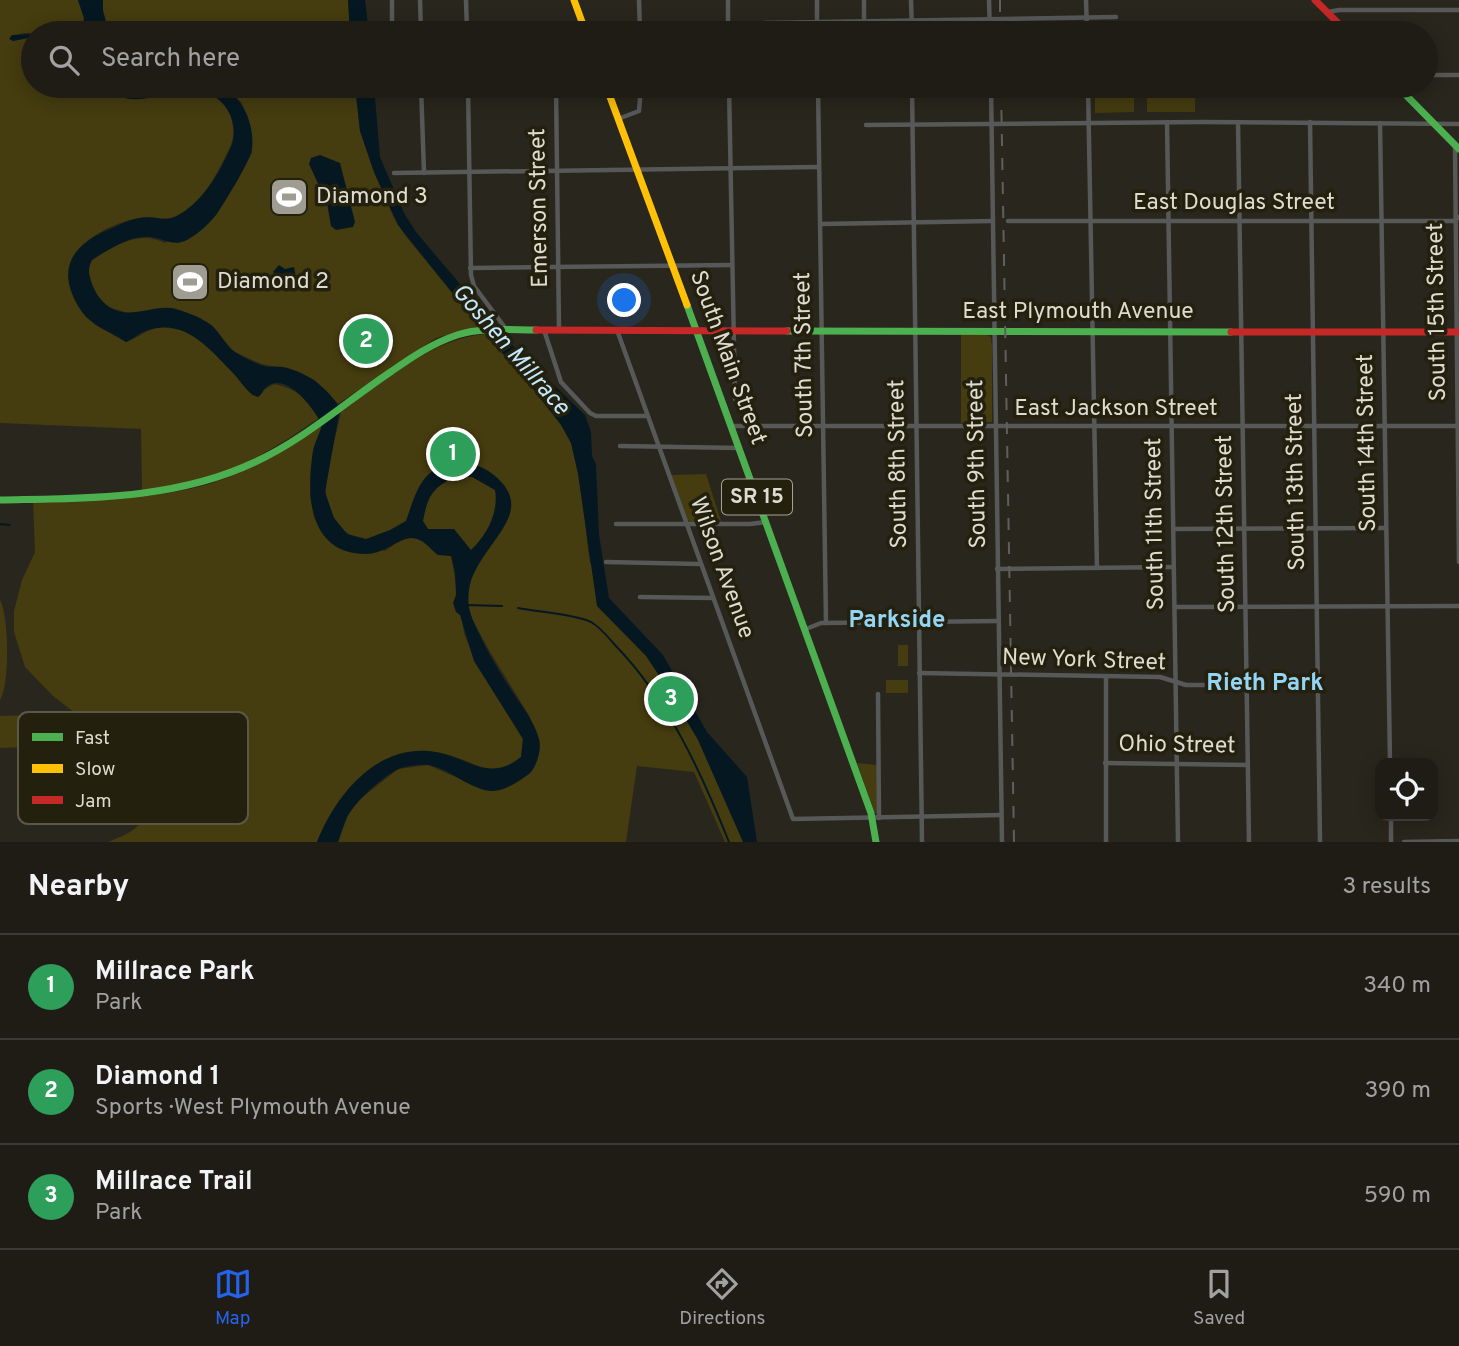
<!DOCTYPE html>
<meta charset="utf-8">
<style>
:root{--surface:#1f1c16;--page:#2c2923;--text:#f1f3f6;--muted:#a1a1a1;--line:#3c3a35;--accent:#2563eb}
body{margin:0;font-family:Overpass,sans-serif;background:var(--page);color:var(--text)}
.controls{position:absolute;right:21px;bottom:21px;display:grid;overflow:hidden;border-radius:14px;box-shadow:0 4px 18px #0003}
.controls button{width:63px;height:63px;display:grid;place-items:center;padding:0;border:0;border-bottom:2px solid var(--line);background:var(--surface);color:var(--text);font:35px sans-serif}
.you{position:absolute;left:625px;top:301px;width:24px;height:24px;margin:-18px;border:5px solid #fff;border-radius:50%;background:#1a73e8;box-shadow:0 0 0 10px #1a73e833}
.badge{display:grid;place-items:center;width:46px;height:46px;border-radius:50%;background:var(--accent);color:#fff;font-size:23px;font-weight:700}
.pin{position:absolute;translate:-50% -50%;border:4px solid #fff;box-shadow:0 2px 7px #0006}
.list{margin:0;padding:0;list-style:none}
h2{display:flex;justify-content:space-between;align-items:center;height:91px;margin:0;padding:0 28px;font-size:30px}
h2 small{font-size:23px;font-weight:400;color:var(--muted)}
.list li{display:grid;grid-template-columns:46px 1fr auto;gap:21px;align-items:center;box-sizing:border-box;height:105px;padding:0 28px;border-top:2px solid var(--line)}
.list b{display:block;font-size:26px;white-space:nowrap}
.list p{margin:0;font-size:23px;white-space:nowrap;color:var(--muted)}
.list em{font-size:23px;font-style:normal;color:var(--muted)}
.icon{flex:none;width:38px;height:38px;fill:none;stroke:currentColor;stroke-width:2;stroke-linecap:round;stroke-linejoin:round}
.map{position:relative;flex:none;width:1459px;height:842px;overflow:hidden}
.search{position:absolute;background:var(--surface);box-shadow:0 4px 18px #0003;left:21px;right:21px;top:21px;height:77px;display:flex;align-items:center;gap:18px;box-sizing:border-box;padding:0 24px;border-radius:38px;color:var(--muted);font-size:26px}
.sheet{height:406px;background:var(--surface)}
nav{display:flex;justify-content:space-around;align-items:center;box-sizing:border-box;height:98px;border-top:2px solid var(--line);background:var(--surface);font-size:19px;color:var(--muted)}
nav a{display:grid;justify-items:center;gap:4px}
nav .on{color:var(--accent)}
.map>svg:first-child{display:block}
</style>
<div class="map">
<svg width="1459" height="842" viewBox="0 0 1459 842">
<rect width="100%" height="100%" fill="#29261d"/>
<!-- green -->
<g fill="#453c0f">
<path d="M 0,0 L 78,0 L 84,18 L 83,26 L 67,33 L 25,33 L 19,34 L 13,41 L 33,37 L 33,86 C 49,86 90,82 103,86 C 113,88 120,98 131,99 C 161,102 185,78 214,96 C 221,101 228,107 231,116 C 234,129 235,139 228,151 C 217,174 207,195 185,211 C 164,226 159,214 140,218 C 115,222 81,238 71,262 L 94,324 L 126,342 C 138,338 147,329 161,327 C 194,322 232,372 253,396 L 274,384 C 295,388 309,399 319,418 C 257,461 218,481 142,491 L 141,429 L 0,423 Z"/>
<polygon points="103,0 348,0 350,33 109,33 103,11"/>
<polygon points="1203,23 1320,24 1320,30 1324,33 1305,30 1228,29 1216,33 1208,33 1211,29 1203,29"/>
<polygon points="1076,27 1076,33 1015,33 1015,29"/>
<path d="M 221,86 L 355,86 L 360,131 L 374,172 L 393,216 L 404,234 L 479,326 L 436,338 L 338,404 L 315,380 L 302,374 L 291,369 L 261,364 L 233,351 L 212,325 L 191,315 L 172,308 L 131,314 L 108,307 L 98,296 L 93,286 L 88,271 L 92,260 C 114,245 139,230 165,243 L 216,215 L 252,153 L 248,117 L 241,102 Z"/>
<polygon points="1095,86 1134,86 1134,112 1095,113"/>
<rect x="1147" y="86" width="48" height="26"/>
<path d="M 485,334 C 509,362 561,412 572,445 C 584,482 584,524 590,563 L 603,563 L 604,604 L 661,667 L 752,842 L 725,842 L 694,772 L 637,766 L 626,842 L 338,842 L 348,815 L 360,799 L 398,769 L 428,765 L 479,787 L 532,771 L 530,717 L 490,652 L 472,619 L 468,604 L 470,579 L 477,565 L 428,529 L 406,521 C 395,528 379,538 366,539 C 342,540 325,509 326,488 C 327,463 336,437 341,412 C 385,381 429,340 485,334 Z"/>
<polygon points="986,334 991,337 992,346 992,422 961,423 961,335"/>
<path d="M 322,425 L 313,451 L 310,496 L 314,517 L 322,533 L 385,551 C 397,543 410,532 424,542 C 429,545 433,551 438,555 L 451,555 L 464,633 L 475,661 L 523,739 L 521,757 C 493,779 483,766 455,757 C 441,752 422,754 406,752 L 321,833 L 317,842 L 108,842 C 130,833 146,827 149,801 L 136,778 L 130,773 L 119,774 L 108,783 L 103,778 L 117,750 L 115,739 L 96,729 L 53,696 L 25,667 L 14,632 L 14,611 L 22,580 L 35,552 L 33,502 C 86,499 147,500 198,487 C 244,475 283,451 322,425 Z"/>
<polygon points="706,474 721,521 691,522 687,520 671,475"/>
<path d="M 0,600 C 9,616 10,684 0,700 Z"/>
<rect x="898" y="645" width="10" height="21"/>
<rect x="886" y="680" width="22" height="13"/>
<polygon points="25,715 26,747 0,748 0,716"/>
<polygon points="857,763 877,765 877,813 875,813"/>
</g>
<!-- water -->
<g fill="#051821" fill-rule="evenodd">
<polygon points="78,0 103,0 103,11 109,33 85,33 83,31 79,33 33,33 33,37 13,41 9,39 12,35 67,33 83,26 84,18"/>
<polygon points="348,0 365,0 369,33 350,33"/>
<path d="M 103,86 L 221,86 C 243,97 255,125 252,149 C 251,160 223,205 216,215 C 208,225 198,234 187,240 C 172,247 166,239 151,237 C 132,234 107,250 92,260 C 83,273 96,298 108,306 C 130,322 153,303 176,309 C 188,313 205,318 214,328 C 221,335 226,346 235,352 C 244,358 258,365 269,367 C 276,367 283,366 290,369 C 311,375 328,389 340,408 L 325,492 L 334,518 L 347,534 L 366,539 L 390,530 L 406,521 C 411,507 417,484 429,474 C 453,453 484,462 503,484 C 538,526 449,559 472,618 C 482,642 496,667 510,688 C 520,704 534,720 539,739 C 542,748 537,766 530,773 C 521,780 504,792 492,791 C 472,791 449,768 428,765 C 421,764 403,766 397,770 C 382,777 359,799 350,812 C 344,821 342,832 338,842 L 317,842 C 336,794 378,742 436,752 C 469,758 489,783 521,757 L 523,739 L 474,661 L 460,615 L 456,612 L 453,603 L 456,595 L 455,571 L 451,556 L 438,555 C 429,548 423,538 411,538 C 398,538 385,554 366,554 C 308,554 306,494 313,451 C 315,441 320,434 322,425 C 315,410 289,374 269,385 C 263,388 263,394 258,397 C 248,394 242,383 235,375 C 209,349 186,317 145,331 C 138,334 133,339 126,342 C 112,332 93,327 82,312 C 55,272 69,246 110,229 C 119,225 129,220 139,218 C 159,214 164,226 185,211 C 207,195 220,171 231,147 C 238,131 232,110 218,99 C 189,76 163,101 132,99 C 122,99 111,91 103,86 ZM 455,477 L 472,477 L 495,490 C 499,512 487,535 471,550 L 454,529 L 428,529 L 423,521 C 428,496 432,488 455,477 Z"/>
<polygon points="355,86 374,86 380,157 404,213 416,232 509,342 585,415 591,432 592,456 596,464 599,535 609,598 663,655 707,732 747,777 757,842 743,842 698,740 664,683 646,656 597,606 578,474 571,443 561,425 523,376 487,336 398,225 374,172 360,131"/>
<polygon points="320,155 340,163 355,222 353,227 336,230 331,226 327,203 309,164 311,158"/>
<polygon points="279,265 285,269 294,267 297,283 280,286 278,276 273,272"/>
</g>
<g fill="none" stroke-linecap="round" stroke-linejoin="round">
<!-- stream -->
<g stroke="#051821" stroke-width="2">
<polyline points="0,524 10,525"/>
<polyline points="466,605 502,606"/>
<path d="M 518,608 C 538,612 574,614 591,622 C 600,627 608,637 614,644 C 668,699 701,772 729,842"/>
</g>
<!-- street -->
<g stroke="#575958" stroke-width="4.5">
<polyline points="392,0 392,33"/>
<polyline points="420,0 421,33"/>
<polyline points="466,0 467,33"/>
<polyline points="639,0 640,33"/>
<polyline points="728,0 728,33"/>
<polyline points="817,0 817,33"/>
<polyline points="864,0 864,21"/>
<polyline points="911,0 912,33"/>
<polyline points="989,0 990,33"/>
<polyline points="1086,0 1087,33"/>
<polyline points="1328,12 1339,10 1459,10"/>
<polyline points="640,25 1116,17"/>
<polyline points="466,28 584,27"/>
<polyline points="1426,75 1459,75"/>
<polyline points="421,86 424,173"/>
<polyline points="468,86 471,275 474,286 506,329"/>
<polyline points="556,86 559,329"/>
<polyline points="729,86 735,399"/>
<polyline points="818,86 826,623"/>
<polyline points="912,86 922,842"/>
<polyline points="991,86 1002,842"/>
<polyline points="1088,86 1097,568"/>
<polyline points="618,119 639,111 641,86"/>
<polyline points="1167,122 1178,842"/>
<polyline points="1238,122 1249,842"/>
<polyline points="1310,122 1320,842"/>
<polyline points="1380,123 1390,763"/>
<polyline points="866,125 1202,122 1459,124"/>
<polyline points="1455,146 1459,562"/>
<polyline points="394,173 819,167"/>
<polyline points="1008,221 1454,221 1459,217"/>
<polyline points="820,224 993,221"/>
<polyline points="470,268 732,265"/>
<polyline points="544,330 561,382 590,413 596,416 647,416"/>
<polyline points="617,330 793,819 1001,815"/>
<polyline points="732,426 1459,426"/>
<polyline points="620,446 739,448"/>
<polyline points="616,524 750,524 767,522"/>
<polyline points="1174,529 1386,528"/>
<polyline points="606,562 700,564"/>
<polyline points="997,569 1174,567"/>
<polyline points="640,597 713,598"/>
<polyline points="1175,607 1459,606"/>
<polyline points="806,629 821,623 998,621"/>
<polyline points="919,673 1160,677 1186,685 1247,685"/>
<polyline points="1106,676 1106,842"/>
<polyline points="878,694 879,818"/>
<polyline points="1105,763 1248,765"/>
<polyline points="1391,816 1391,842"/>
<polyline points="1404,842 1459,841"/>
</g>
<!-- fast -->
<g stroke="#4caf50" stroke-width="7">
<polyline points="1397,86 1459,149"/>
<polyline points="687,305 871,813 876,842"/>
<polyline points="787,331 1231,332"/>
<path d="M 0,500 C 87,498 175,500 255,462 C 305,439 347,401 392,371 C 412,357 433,343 457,335 C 482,327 510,330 536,330"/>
</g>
<!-- slow -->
<g stroke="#ffc107" stroke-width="7">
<polyline points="574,0 586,33"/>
<polyline points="606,86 687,305"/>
</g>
<!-- jam -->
<g stroke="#c62828" stroke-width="7">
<polyline points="1315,0 1348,33"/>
<polyline points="536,330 787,331"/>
<polyline points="1231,332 1459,332"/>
</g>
<!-- rail -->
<g stroke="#5f5f5d" stroke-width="2" stroke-dasharray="12 12" stroke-linecap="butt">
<polyline points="1000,0 1000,33"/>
<polyline points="1001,86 1014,842"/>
</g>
</g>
<!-- icons -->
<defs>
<symbol id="stadium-square" viewBox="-11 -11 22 22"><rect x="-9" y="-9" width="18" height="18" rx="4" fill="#9f9c91" stroke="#24200e"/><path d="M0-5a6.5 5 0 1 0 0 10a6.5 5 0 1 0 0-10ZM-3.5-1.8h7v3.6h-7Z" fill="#fff"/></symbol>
</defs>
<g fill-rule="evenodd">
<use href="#stadium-square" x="267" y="175" width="44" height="44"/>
<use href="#stadium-square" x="168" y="260" width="44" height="44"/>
</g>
<g text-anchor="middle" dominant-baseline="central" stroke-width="7" stroke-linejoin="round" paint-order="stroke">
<!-- shield labels -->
<rect fill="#24200e" stroke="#a6a396" stroke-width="2" x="722" y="479.5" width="70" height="35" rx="5"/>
<g font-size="21" font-weight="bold" fill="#dedbd0">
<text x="757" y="497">SR 15</text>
</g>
<!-- poi labels -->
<g font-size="23" fill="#dedbd0" stroke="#24200e" text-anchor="start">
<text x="316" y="197">Diamond 3</text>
<text x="217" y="282">Diamond 2</text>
</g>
<!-- street labels -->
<g font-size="23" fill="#dedbd0" stroke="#24200e">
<text x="1234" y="203">East Douglas Street</text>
<text transform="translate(540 208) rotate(-91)">Emerson Street</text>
<text x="1078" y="312">East Plymouth Avenue</text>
<text transform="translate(1438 312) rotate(-91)">South 15th Street</text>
<text transform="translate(805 355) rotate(-91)">South 7th Street</text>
<text transform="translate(727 358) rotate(70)">South Main Street</text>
<text x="1116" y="409">East Jackson Street</text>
<text transform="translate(1368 443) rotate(-91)">South 14th Street</text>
<text transform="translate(899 464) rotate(-91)">South 8th Street</text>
<text transform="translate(978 464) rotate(-91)">South 9th Street</text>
<text transform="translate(1297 482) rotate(-91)">South 13th Street</text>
<text transform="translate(1156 524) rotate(-91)">South 11th Street</text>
<text transform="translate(1227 524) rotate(-91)">South 12th Street</text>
<text transform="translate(721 568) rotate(70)">Wilson Avenue</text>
<text transform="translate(1084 661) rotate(2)">New York Street</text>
<text transform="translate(1177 746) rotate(1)">Ohio Street</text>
</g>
<!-- water labels -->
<g font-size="24" font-style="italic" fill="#c3e9fc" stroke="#24200e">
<text transform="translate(510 350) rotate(49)">Goshen Millrace</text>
</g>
<!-- neighbourhood labels -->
<g font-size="24" font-weight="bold" fill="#94d5f5" stroke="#24200e">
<text x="897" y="621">Parkside</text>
<text x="1265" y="684">Rieth Park</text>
</g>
</g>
<!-- legend -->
<rect x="18" y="712" width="230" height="112" rx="10" fill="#24200e" stroke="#5c5848" stroke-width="2"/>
<rect x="32" y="733" width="31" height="8" fill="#4caf50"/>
<rect x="32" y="764" width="31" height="9" fill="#ffc107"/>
<rect x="32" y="796" width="31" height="8" fill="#c62828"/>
<g font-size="19" fill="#dedbd0">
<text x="75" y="744">Fast</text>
<text x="75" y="775">Slow</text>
<text x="75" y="807">Jam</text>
</g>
</svg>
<div class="controls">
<button><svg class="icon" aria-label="locate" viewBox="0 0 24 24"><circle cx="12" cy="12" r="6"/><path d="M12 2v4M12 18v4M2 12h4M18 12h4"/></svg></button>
</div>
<div class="you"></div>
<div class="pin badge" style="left:453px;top:454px;background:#2e9e5b">1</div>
<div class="pin badge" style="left:366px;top:341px;background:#2e9e5b">2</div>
<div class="pin badge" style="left:671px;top:699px;background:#2e9e5b">3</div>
<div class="search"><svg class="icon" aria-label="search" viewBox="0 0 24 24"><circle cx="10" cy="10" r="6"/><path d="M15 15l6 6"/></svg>Search here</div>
</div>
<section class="sheet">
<h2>Nearby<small>3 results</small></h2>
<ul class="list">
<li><span class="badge" style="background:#2e9e5b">1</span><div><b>Millrace Park</b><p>Park</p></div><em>340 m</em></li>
<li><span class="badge" style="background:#2e9e5b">2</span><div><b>Diamond 1</b><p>Sports · West Plymouth Avenue</p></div><em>390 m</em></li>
<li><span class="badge" style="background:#2e9e5b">3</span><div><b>Millrace Trail</b><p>Park</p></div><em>590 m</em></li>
</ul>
</section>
<nav>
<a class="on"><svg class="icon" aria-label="map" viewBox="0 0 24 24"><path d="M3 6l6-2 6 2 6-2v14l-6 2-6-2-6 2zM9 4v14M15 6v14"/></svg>Map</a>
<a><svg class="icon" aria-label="directions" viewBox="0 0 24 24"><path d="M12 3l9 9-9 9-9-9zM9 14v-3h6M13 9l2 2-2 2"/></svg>Directions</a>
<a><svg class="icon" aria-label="saved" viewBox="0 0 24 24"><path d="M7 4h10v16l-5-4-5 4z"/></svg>Saved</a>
</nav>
